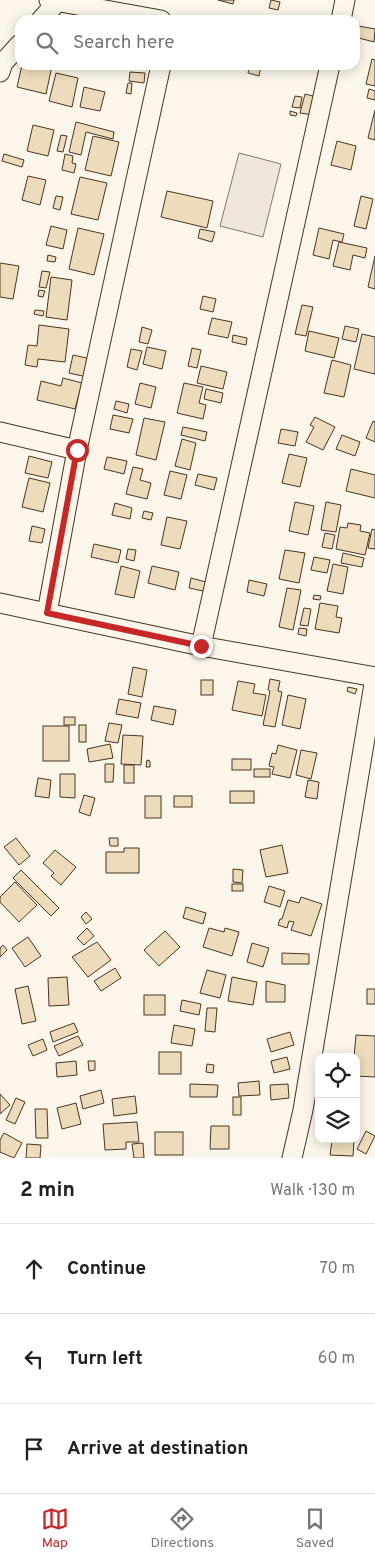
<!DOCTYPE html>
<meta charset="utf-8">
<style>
:root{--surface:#fff;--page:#f2f2f2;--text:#202124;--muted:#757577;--line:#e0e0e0;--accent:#c62828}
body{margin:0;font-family:Overpass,sans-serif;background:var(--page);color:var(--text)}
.controls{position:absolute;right:15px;bottom:15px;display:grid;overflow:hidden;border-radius:10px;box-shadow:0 2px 12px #0003}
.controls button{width:45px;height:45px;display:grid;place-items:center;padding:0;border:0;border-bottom:1px solid var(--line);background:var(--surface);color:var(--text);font:25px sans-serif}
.stop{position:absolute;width:15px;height:15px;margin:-11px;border:4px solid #c62828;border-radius:50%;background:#fff}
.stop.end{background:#c62828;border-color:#fff;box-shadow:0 1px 5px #0008}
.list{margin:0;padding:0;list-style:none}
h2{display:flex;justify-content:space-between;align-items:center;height:65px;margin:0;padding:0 20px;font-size:21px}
h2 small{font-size:16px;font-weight:400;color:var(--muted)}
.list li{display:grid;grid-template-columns:32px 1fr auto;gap:15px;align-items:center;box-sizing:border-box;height:90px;padding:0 20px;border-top:1px solid var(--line)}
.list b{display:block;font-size:19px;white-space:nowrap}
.list em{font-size:16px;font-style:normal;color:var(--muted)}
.icon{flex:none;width:28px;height:28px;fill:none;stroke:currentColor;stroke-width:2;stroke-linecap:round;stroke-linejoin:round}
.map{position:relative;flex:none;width:375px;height:1158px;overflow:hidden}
.search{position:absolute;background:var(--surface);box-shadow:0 2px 12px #0003;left:15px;right:15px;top:15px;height:55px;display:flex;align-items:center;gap:12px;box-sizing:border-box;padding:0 18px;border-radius:15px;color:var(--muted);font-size:19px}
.sheet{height:335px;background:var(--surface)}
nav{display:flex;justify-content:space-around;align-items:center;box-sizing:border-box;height:70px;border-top:1px solid var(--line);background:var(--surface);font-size:14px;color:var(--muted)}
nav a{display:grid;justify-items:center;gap:2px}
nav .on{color:var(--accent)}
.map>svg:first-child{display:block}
</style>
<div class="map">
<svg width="375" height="1158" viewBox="0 0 375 1158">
<rect width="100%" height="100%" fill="#fbf6e9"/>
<!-- green -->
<polygon fill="#ede6d9" stroke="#887966" points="239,153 281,164 263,237 220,226"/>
<!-- building -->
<g fill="#ecdcbc" stroke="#4a3520">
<polygon points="218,0 234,0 233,4"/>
<polygon points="271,0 280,2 278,10 269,8"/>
<polygon points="358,26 375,29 374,42 355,37"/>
<polygon points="372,59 375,60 375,86 366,84"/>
<polygon points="22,65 52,66 46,94 17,87"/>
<polygon points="250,65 261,65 259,76 248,73"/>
<polygon points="130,72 145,73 144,83 129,81"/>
<polygon points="56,73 78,78 72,107 49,101"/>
<polygon points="128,83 132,83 131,94 126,93"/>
<polygon points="84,87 105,92 100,111 80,107"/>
<polygon points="369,89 375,91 375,100 367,98"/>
<polygon points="305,94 317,97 313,115 300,113"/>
<polygon points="295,96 302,97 300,108 292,107"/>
<polygon points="375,110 375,140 368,138"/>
<polygon points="290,111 297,113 296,116 290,115"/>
<polygon points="76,122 114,132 113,139 86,132 81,155 69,152"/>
<polygon points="33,125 54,130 48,156 27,151"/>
<polygon points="61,135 67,136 63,152 57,151"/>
<polygon points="93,136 119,142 111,176 85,170"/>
<polygon points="337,141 356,146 351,170 331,165"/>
<polygon points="4,154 24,160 22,167 2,161"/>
<polygon points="65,154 73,156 72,163 76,164 74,173 62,170"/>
<polygon points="28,176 46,180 40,205 22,200"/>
<polygon points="80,177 107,183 98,220 71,214"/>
<polygon points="167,191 213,201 207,228 161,217"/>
<polygon points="56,196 63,197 60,210 53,208"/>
<polygon points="361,196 373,199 366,229 354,226"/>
<polygon points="51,226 67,230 63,249 46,245"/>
<polygon points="78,228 104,234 94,275 69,269"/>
<polygon points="319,228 344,234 342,242 333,240 329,259 313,255"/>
<polygon points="200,229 215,232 212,242 198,238"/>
<polygon points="339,242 367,248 365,258 353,255 350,270 333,266"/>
<polygon points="48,255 56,257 55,262 47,261"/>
<polygon points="375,256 375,289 368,287"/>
<polygon points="0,263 19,266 13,299 0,297"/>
<polygon points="42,271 50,272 46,288 39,287"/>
<polygon points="51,277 72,280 67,320 46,317"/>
<polygon points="39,290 45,291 43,297 38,296"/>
<polygon points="203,296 216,299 213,312 200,309"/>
<polygon points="302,305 313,307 306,336 295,334"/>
<polygon points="35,310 44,311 43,316 34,314"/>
<polygon points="212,318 232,322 228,338 208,334"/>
<polygon points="39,325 69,329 65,362 38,359 37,367 25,365 28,345 37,346"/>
<polygon points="345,326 359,329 356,342 342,339"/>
<polygon points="142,327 152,330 148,344 139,342"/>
<polygon points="309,331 339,338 334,358 305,351"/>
<polygon points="362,334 375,337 375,374 354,369"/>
<polygon points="233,335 247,338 246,345 232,342"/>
<polygon points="147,347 166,351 162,369 143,364"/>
<polygon points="192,348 201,350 197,368 188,366"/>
<polygon points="131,349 142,351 137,370 127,367"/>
<polygon points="73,355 91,359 87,377 69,373"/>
<polygon points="332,360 351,365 344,397 324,393"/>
<polygon points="201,366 227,372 223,389 197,383"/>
<polygon points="63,378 82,383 75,409 37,400 41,381 61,386"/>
<polygon points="140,383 156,387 151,408 135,404"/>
<polygon points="184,383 203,387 199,403 206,405 203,419 177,413"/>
<polygon points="206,389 223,393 221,403 204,399"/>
<polygon points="116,401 129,404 127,413 114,409"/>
<polygon points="113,415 133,419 129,433 110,429"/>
<polygon points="315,417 335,427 323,450 306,442 314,427 310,425"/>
<polygon points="144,418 165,422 156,460 136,455"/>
<polygon points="373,421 375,422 375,442 366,438"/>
<polygon points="183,427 207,432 205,441 181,435"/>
<polygon points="281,429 298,432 295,446 278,443"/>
<polygon points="342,435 360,442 355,456 336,449"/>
<polygon points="182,439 196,443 190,470 175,466"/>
<polygon points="289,454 307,458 300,487 282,483"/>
<polygon points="29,456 52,462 48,478 25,473"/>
<polygon points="107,457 127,461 124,474 104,469"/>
<polygon points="133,467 143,469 140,480 151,483 147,499 126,494"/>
<polygon points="351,469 375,475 375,498 346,491"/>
<polygon points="170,471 187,475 181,499 164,495"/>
<polygon points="198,474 217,478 214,490 195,485"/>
<polygon points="29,478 50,483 43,512 22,507"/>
<polygon points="295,502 314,506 308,535 289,531"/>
<polygon points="326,502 341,505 336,532 321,530"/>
<polygon points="115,503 132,508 130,519 112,515"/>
<polygon points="144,511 153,513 151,520 142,518"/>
<polygon points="167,517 187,521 180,549 161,545"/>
<polygon points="348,523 361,525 360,531 370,533 365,555 336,549 340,527 347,528"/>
<polygon points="32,526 45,529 42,543 29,541"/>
<polygon points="372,529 375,530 375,549 368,548"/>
<polygon points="325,533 335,535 332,549 322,547"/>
<polygon points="94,544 121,550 118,563 91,557"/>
<polygon points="128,549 136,550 134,561 126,559"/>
<polygon points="285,550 305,553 299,583 279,579"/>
<polygon points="343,553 364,558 362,567 341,563"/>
<polygon points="314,557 330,560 327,573 311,570"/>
<polygon points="333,564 348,567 343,594 327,591"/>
<polygon points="121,566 140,571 134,598 115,594"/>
<polygon points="152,566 179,572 175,590 148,583"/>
<polygon points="191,578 206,582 203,591 189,588"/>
<polygon points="249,580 267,584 264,596 247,592"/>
<polygon points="287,588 301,590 293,630 279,627"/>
<polygon points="314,595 321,596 320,600 313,599"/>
<polygon points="320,603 338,606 336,617 342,618 339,633 315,629"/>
<polygon points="304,608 311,609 308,626 300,625"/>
<polygon points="299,628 307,629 306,636 298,634"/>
<polygon points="133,667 147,670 142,697 128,694"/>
<polygon points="270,679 280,681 278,691 282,692 275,727 263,725 270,691 268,690"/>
<rect x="201" y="680" width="12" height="15"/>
<polygon points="238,681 255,684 253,693 266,695 262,716 232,710"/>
<polygon points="348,687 357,689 355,694 347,691"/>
<polygon points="288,695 306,699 300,729 282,725"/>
<polygon points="119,699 141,703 138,718 116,714"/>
<polygon points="154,706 176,710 173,725 151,720"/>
<rect x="64" y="717" width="11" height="8"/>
<polygon points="109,723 122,725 118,743 105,741"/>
<rect x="79" y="725" width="7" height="17"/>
<rect x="43" y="726" width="26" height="35"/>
<polygon points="123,735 143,736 141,765 121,764"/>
<polygon points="110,744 113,758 89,762 87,749"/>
<polygon points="278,745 297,750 290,778 272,774 274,767 269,766 272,753 276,754"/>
<polygon points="301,750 317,753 311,779 296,775"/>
<rect x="232" y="759" width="19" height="11"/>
<polygon points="147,760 150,761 150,767 146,767"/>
<polygon points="105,764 114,764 113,782 105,782"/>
<rect x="124" y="765" width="10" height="18"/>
<rect x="254" y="769" width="16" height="8"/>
<polygon points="60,774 75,774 75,798 60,797"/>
<polygon points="38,778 51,780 49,798 35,796"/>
<polygon points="308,780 319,782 317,799 305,797"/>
<rect x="230" y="791" width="24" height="12"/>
<polygon points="84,795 95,798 90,816 79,812"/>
<rect x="145" y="796" width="16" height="22"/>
<rect x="174" y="796" width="18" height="11"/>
<polygon points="16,838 30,856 19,865 4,847"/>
<polygon points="109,838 118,838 118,846 110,846"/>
<polygon points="282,845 288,873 266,877 260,850"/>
<polygon points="124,848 139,848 139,873 106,873 106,852 124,852"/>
<polygon points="55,850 76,867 61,885 51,876 54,873 43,863"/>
<polygon points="233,869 243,870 242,883 233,882"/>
<polygon points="21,870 59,908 51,916 13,878"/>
<polygon points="15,882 37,905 19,922 0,902 0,897"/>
<rect x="232" y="884" width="11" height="7"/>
<polygon points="269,886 285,891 280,907 264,902"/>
<polygon points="301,897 322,904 311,936 291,930 294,922 289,921 287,928 278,925 280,919 282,919 288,900 299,903"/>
<polygon points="186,907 206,913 203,924 183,918"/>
<polygon points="86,912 92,919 86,924 81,917"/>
<polygon points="87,928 94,936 84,945 77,938"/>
<polygon points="209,928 224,932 225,928 239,932 232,956 203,947"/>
<polygon points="165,931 180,947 159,966 144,950"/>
<polygon points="28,937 41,956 25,967 12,948"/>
<polygon points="97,942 111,960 88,977 72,957"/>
<polygon points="252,943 269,948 263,967 247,962"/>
<polygon points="3,945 7,950 0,957 0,948"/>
<polygon points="282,953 309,954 309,964 282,964"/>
<polygon points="115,968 121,978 101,991 94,981"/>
<polygon points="207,970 226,975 220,998 200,993"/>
<polygon points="67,977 69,1005 49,1006 48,978"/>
<polygon points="232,977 257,982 253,1005 228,1001"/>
<polygon points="266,981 285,985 285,1002 266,1002"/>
<polygon points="28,986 36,1021 22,1024 15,989"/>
<rect x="367" y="989" width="8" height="15"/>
<rect x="144" y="995" width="21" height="20"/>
<polygon points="182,1000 201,1004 199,1015 180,1011"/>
<polygon points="207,1008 217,1008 215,1032 205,1031"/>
<polygon points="74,1023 78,1032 53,1042 50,1032"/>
<polygon points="174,1025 195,1029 192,1046 171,1043"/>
<polygon points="290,1032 294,1045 271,1052 267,1039"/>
<polygon points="356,1035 375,1036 375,1077 356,1076 356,1057 354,1057"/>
<polygon points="78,1036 83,1045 59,1056 54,1046"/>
<polygon points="43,1039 47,1050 33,1056 28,1045"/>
<rect x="159" y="1052" width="22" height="22"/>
<polygon points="287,1057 290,1069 274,1073 271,1061"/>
<polygon points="76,1061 77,1075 57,1077 56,1063"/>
<polygon points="88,1061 95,1061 95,1070 89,1071"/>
<polygon points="207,1064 214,1065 213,1073 206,1072"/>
<polygon points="259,1081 260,1095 239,1096 238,1083"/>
<polygon points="190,1084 218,1085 217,1097 190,1097"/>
<polygon points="288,1084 289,1098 271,1100 270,1085"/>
<polygon points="101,1090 104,1103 83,1109 80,1096"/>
<polygon points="0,1094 10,1105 0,1114"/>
<polygon points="135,1096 137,1113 114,1116 112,1099"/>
<rect x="233" y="1097" width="8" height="18"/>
<polygon points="16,1098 25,1102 15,1124 6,1120"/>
<polygon points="76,1103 81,1124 62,1129 57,1108"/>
<polygon points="35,1109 47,1109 48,1138 36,1138"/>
<polygon points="137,1122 139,1142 126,1142 126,1149 105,1150 103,1124"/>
<polygon points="211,1126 229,1126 229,1149 210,1149"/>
<polygon points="366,1131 375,1136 366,1154 357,1149"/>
<rect x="155" y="1132" width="28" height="23"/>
<polygon points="4,1133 22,1143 14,1158 0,1152 0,1140"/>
<polygon points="328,1139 354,1139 353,1156 330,1155 332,1141"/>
<polygon points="143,1143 144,1158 134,1158 132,1144"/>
<polygon points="27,1144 41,1145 40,1158 26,1158"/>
</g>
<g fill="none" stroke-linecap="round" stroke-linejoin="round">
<defs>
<g id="minor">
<polyline points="49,0 161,20"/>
<polyline points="41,20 57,2"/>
<polyline points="341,20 345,0"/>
<polyline points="0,72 3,63 20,44"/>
<polyline points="0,432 77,450"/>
<polyline points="0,603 201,646 375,677"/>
<polyline points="47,613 77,450 161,65"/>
<polyline points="201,646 330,65"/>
<polyline points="292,1158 303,1110 375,678"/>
</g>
</defs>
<!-- minor casing -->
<use href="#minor" stroke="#4a3520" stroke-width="21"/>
<!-- minor -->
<use href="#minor" stroke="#fbf6e9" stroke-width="19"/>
</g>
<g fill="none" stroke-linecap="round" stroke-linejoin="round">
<!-- route -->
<polyline stroke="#c62828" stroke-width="6" points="77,450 47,613 201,646"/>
</g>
</svg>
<div class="controls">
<button><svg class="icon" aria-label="locate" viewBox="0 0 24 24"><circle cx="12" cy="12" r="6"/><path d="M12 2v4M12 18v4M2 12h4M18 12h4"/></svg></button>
<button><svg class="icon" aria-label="layers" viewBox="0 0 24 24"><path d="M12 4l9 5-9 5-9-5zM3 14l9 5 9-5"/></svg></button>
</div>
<div class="stop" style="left:77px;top:450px"></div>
<div class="stop end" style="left:201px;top:646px"></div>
<div class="search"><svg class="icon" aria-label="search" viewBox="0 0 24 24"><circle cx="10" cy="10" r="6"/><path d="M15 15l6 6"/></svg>Search here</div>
</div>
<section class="sheet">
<h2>2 min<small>Walk · 130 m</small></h2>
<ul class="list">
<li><svg class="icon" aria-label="ahead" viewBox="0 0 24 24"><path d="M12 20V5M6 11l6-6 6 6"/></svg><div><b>Continue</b></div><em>70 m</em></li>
<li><svg class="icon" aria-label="left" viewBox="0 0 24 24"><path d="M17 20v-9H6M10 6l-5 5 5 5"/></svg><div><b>Turn left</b></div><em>60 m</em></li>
<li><svg class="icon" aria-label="arrive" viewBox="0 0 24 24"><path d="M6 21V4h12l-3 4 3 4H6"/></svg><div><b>Arrive at destination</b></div></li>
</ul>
</section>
<nav>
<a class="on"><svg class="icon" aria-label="map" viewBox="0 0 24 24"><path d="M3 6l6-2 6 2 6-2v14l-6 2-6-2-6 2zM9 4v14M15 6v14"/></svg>Map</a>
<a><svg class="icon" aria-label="directions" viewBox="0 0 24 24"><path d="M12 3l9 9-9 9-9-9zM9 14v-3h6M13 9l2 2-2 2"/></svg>Directions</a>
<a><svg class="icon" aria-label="saved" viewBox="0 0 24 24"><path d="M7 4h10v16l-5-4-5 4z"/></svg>Saved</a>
</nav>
